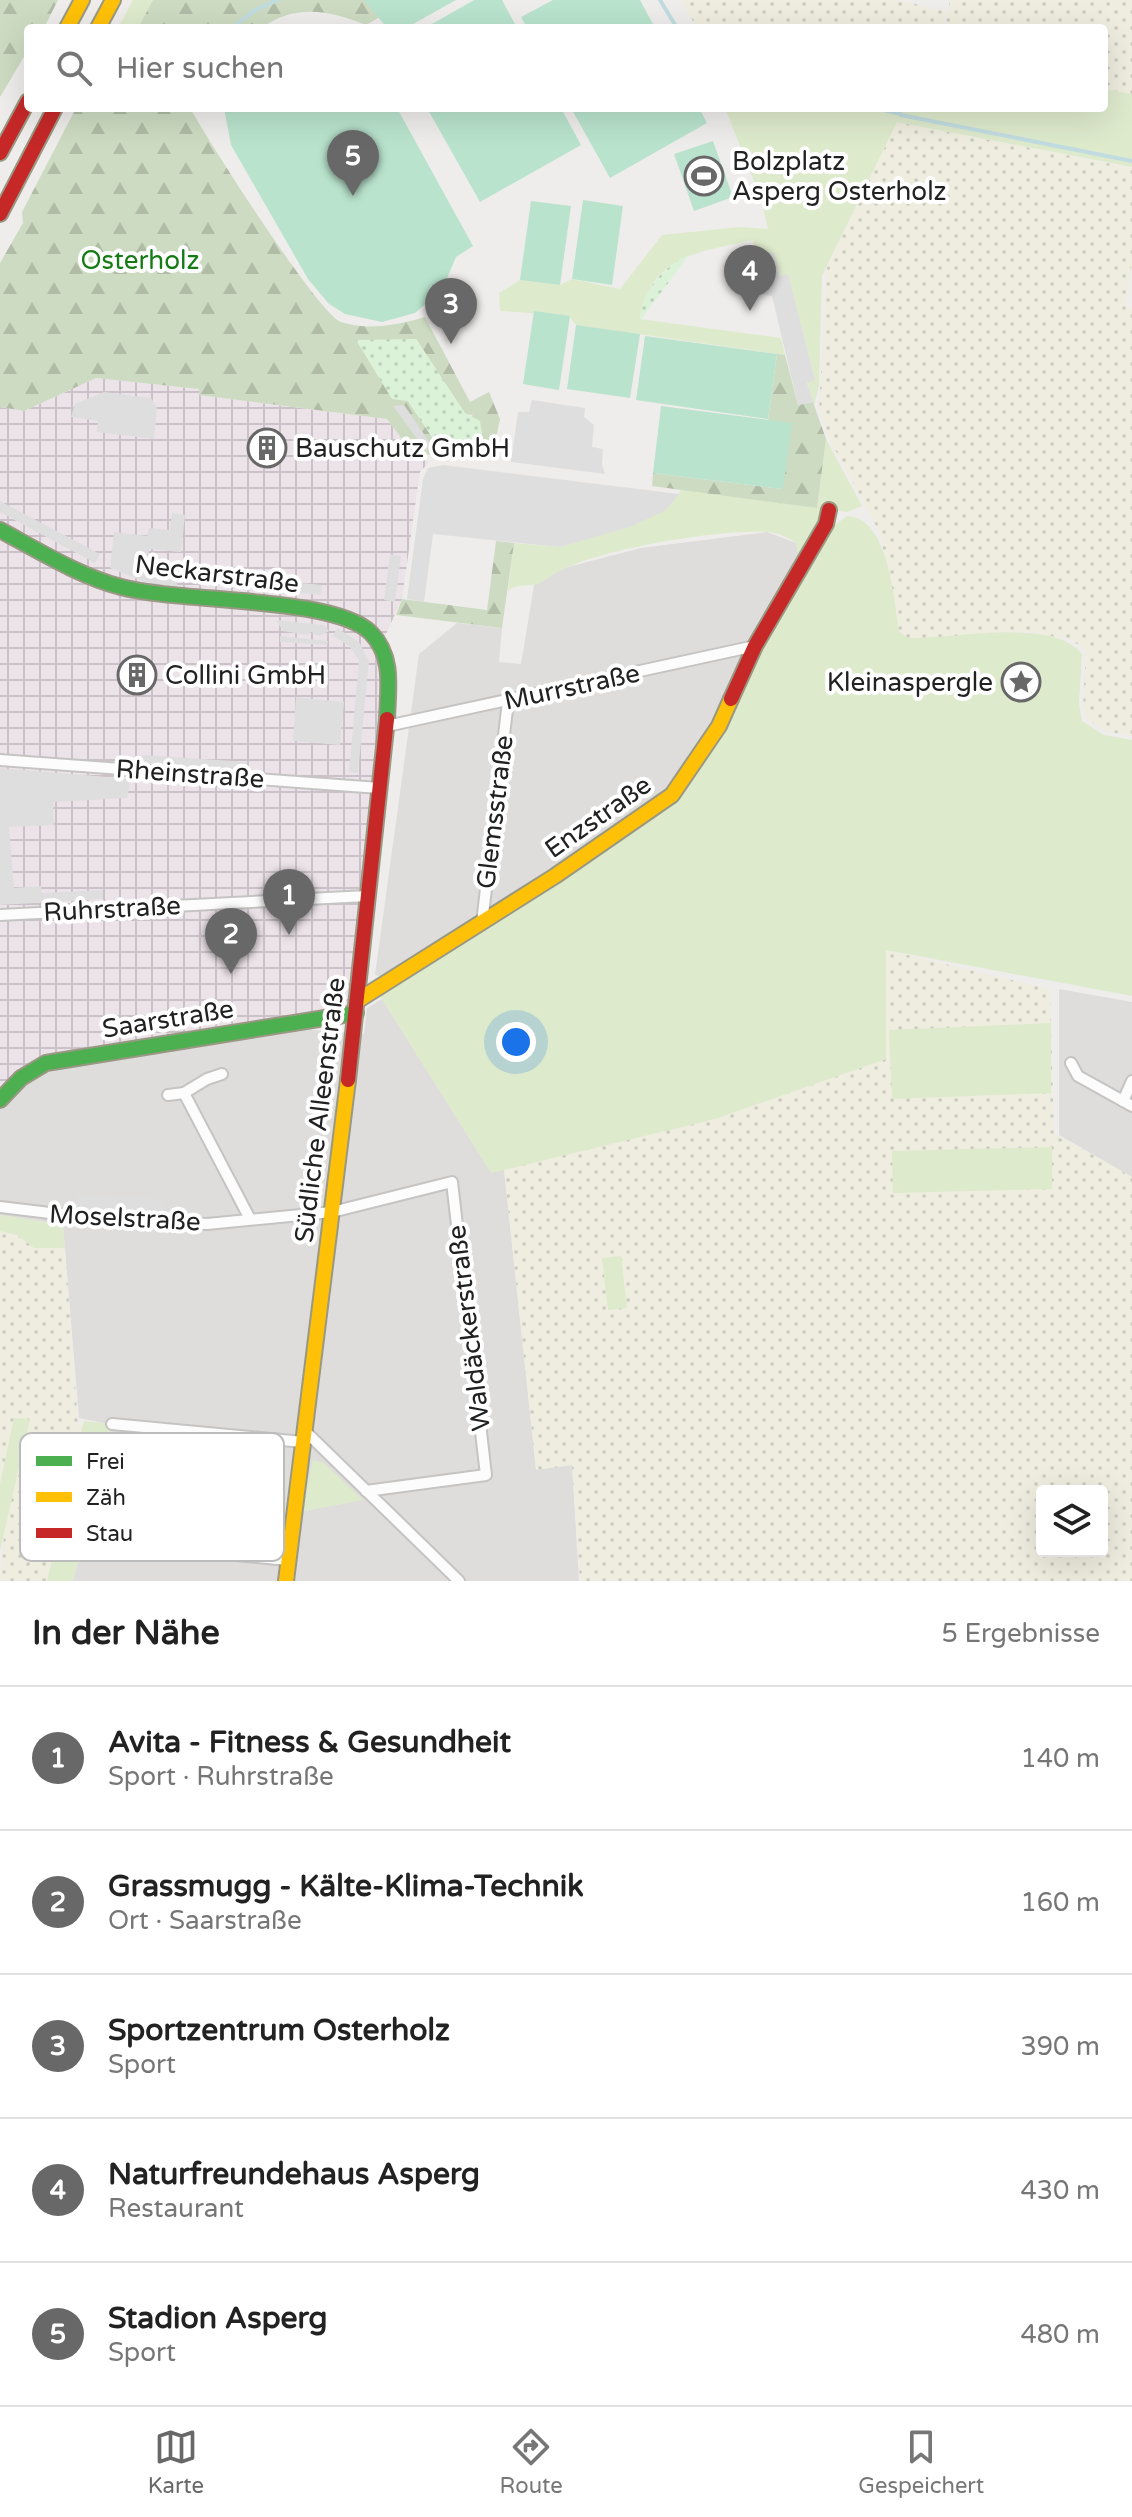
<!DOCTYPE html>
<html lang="de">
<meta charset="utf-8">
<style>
:root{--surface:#fff;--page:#f6f6f6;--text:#222;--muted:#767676;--line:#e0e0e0;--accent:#696868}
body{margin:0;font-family:"Varela Round",sans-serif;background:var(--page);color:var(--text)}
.controls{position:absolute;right:24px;bottom:24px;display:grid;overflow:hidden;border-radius:8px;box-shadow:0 8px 32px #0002}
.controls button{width:72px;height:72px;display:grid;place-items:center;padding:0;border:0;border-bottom:2px solid var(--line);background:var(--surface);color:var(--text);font:40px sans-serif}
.you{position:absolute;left:516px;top:1042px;width:28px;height:28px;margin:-20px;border:6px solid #fff;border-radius:50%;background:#1a73e8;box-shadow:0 0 0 12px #1a73e833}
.badge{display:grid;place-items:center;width:52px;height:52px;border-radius:50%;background:var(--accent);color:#fff;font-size:26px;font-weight:700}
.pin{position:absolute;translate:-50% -66px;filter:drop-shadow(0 2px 4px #0008)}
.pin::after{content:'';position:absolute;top:42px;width:28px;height:24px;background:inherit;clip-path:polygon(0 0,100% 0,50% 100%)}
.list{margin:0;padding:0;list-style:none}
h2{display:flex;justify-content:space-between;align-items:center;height:104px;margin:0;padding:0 32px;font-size:34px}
h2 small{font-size:26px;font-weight:400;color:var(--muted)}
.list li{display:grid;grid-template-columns:52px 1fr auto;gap:24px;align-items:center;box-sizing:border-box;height:144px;padding:0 32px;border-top:2px solid var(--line)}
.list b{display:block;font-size:30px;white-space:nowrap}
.list p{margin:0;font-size:26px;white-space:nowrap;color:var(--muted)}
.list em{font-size:26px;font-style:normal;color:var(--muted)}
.icon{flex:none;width:44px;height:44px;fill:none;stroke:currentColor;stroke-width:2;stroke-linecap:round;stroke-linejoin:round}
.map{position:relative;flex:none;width:1132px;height:1581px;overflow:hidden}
.search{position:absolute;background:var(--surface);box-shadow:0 8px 32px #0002;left:24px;right:24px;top:24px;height:88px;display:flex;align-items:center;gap:20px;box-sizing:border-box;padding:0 28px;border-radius:8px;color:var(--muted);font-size:30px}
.sheet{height:824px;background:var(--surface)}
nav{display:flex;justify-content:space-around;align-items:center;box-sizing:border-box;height:112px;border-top:2px solid var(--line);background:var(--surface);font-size:22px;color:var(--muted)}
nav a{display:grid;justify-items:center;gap:4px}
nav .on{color:var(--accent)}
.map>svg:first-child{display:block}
</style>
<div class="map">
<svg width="1132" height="1581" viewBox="0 0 1132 1581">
<defs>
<pattern id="industrial-grid" width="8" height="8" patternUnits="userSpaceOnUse" patternTransform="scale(2)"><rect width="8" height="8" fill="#ece3e9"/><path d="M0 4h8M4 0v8" fill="none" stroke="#cac2c8"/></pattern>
<pattern id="farmland-dots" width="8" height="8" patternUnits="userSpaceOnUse" patternTransform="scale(2)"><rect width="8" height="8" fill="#eeeddf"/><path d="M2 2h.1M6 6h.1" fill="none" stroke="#cccbbf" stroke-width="1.8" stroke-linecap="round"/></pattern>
<pattern id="forest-firs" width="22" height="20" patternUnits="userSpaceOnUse" patternTransform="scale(2)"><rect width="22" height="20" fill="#cddbc2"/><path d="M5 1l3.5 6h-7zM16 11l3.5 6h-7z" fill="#b0bca6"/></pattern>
<pattern id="park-dots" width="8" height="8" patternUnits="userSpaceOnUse" patternTransform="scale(2)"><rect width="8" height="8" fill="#dbf2d9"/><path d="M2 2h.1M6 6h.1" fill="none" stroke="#bccfba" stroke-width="1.8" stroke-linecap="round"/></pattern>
</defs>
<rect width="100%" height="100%" fill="#efedeb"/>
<!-- residential -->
<g fill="#dedddc">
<polygon points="767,532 796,543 801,566 719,726 672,795 384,977 375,975 419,654 457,623 502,628 499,662 521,664 534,585 560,569 641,548"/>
<polygon points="1059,989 1132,1002 1132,1177 1059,1135"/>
<polygon points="382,999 491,1172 504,1169 536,1469 572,1465 579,1581 73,1581 112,1425 79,1418 63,1225 0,1215 0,1100 46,1063 289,1028 364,1034 367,1008"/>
</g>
<!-- industrial -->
<polygon fill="url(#industrial-grid)" points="96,378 199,389 199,395 387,419 413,454 429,462 420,472 402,599 381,645 389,663 356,1013 46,1063 0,1100 0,407 24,411"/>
<!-- farmland -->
<g fill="url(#farmland-dots)" fill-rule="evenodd">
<polygon points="681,0 899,0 947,12 942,28 697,28"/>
<polygon points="950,0 1132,0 1132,94 1104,89 1104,28 945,28"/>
<polygon points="897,122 1132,168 1132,263 1125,307 1132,308 1132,736 1105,731 1087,719 1083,705 1086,651 1072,640 1025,631 923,639 908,638 899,632 880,533 829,438 819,410 827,268"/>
<path d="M 886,950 L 1050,989 L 1054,1133 L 1132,1177 L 1132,1581 L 580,1581 L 572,1465 L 536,1470 L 504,1169 L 715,1119 L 886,1059 ZM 1042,1491 L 1102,1491 L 1102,1551 L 1042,1551 Z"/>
<polygon points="0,1231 17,1235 34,1247 65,1248 78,1424 83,1426 47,1581 0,1581 14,1418 0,1484"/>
</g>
<!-- grass -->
<g fill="#deeacc">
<polygon points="133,0 153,0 138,28 118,28"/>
<path d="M 1104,89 L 1132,94 L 1132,167 L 897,122 L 822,276 L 819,385 L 814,406 L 807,382 L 815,380 L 788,275 L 780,276 L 762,255 L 760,294 L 751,293 L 757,254 L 753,240 C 700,252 650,255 640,319 L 781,338 L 785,355 L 576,325 L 569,316 L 500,311 L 499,293 L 520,280 L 560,285 L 572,279 L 620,289 L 662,235 L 740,227 L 768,229 L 761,199 L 725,108 L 1104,108 Z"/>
<path d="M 826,439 L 862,506 L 847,512 L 829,510 L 801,566 L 796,543 C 788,537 778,533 768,532 C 719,529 608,548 563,569 C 554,573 547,580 537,584 C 527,587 517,583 508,591 L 514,543 L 560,547 L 679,494 L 681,489 L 817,508 Z"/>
<path d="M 847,516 C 889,517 894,601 899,632 L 908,638 C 951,640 1053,616 1082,654 L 1079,703 L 1082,721 L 1104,735 L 1132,740 L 1132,996 L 886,950 L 886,1059 L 715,1119 L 491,1173 L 377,991 L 679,786 L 755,646 L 827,531 Z"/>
<polygon points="1051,1023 1051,1093 892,1099 889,1030"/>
<polygon points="1052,1147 1052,1189 893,1193 892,1151"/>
<polygon points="0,1215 63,1225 65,1248 34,1248 17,1235 0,1231"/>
<polygon points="621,1256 627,1308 608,1310 602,1258"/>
<polygon points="14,1418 30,1419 0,1551 0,1484"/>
<polygon points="84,1421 112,1424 73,1581 47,1581"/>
<polygon points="313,1460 324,1463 363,1500 300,1512"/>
</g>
<!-- forest -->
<g fill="url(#forest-firs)" fill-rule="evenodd">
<polygon points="0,0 58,0 44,28 28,28 28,50 0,97"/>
<path d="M 153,0 L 396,0 L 399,6 L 366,25 C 331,11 295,3 262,28 L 138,28 Z"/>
<path d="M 76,108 L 190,108 C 207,139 318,314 341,322 C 369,331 397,325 425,317 L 470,402 L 489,392 L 500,419 L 492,457 L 413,454 L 387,419 L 199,395 L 199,389 L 96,378 L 24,411 L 0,407 L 0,263 L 23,223 L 22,212 ZM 416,339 L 465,414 L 473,415 L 435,441 L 408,401 L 389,340 Z"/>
<polygon points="777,354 785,355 798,405 813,402 826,439 817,508 652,486 653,473 783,489 768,420"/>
<polygon points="496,541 514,543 502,628 396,615 402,599 487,610"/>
</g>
<!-- park -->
<g fill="url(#park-dots)">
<path d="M 689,255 L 640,321 C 641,292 663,266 689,255 Z"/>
<polygon points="416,339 465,413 480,421 484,448 435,442 408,401 392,399 356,340"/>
</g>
<!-- pitch -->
<g fill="#b9e3cd">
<polygon points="364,0 456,0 406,28 387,28"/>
<polygon points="474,0 502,0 517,28 425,28"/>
<polygon points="553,0 640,0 655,28 527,28 521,17"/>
<polygon points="224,108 397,108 473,246 456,257 442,290 415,313 382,322 345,314 329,304 308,279 231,145"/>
<polygon points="427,108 561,108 581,145 480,202"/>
<polygon points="571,108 699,108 707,123 610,178"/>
<polygon points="713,141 733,197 694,211 674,154"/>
<polygon points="583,200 623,206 612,285 572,279"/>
<polygon points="531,201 571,206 560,285 520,280"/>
<polygon points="534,311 570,316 559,390 523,384"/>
<polygon points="576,325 640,334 630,398 567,389"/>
<polygon points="645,336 777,354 768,419 636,400"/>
<polygon points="661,406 792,423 783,489 653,473"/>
</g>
<!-- parking -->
<g fill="#dfdede">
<polygon points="774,252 780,276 788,274 815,380 807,383 813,402 798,405 772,296 760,294 762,255"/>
<polygon points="104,392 151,398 157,408 154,439 97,432 98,421 71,417 75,404"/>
<polygon points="532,400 585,408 584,417 594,425 592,447 603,449 602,464 605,474 511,462 518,412 529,412"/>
<polygon points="404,405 430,443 426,451 393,406"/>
<polygon points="443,465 679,494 666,510 630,527 560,547 433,534 424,602 407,599 423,479 428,468"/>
<polygon points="0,501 100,554 95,563 0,512"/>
<polygon points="172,513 185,515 181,552 149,549 146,571 178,573 177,587 145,582 110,568 114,532 147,536 149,528 170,530"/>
<polygon points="390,554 401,556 395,602 384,600"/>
<polygon points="269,580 322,585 321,595 268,590"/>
<polygon points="276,620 324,625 329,631 319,636 311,632 307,635 283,631"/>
<polygon points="337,628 359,642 369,661 358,773 349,772 359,660 349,646 333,636"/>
<polygon points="280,636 328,641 327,645 280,642"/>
<polygon points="296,697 344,702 340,745 293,741"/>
<polygon points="142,755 247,762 246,774 141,764"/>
<polygon points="0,768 131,779 127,798 53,802 54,825 9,827 14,888 41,886 42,893 103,890 103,899 0,905"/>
<polygon points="76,1194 160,1199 167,1217 78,1211 72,1203 80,1203"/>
</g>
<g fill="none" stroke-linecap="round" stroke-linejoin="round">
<!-- stream -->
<g stroke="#c1dce0" stroke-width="4">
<polyline points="660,0 677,28"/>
<polyline points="232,28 255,10 278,0"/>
<polyline points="875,108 901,114"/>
<polyline points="901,115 1132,161"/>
</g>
<defs>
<g id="street">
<polyline points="387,726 755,646"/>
<polyline points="0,760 379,788"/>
<polyline points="0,915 367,896"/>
<polyline points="482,923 508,701"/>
<polyline points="1071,1063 1078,1076 1132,1106"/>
<polyline points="222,1074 207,1079 184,1093 250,1219"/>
<polyline points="168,1095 184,1093"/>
<polyline points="1123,1101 1132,1081"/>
<polyline points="0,1207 83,1217 207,1224 332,1212 452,1182 486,1475 366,1491"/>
<polyline points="112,1424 303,1442"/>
<polyline points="305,1431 459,1581"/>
<polyline points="83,1540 288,1560"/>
</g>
<g id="fast">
<path d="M 0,530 C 39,551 79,576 121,587 C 180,603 334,596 371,633 C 394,657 388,688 387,719"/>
<polyline points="0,1100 21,1078 46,1063 356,1013"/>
</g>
<g id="slow">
<polyline points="67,28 82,0"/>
<polyline points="98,28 113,0"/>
<polyline points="357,1001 555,876 672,795 719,726 731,699"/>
<polyline points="286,1581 348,1080"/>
</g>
<g id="jam">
<polyline points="0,153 28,101"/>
<polyline points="0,214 55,108"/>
<polyline points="731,699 755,646 826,524 829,510"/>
<polyline points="348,1080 387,719"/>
</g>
</defs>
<!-- street casing -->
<use href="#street" stroke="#c5c4c3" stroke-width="14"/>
<!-- fast casing -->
<use href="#fast" stroke="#999883" stroke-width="18"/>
<!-- slow casing -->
<use href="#slow" stroke="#999883" stroke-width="18"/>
<!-- jam casing -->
<use href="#jam" stroke="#999883" stroke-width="18"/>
<!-- street -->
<use href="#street" stroke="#fdfcfc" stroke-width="10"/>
<!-- fast -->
<use href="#fast" stroke="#4caf50" stroke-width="14"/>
<!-- slow -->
<use href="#slow" stroke="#ffc107" stroke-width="14"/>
<!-- jam -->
<use href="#jam" stroke="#c62828" stroke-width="14"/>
</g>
<!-- icons -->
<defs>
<symbol id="stadium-ring" viewBox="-11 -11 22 22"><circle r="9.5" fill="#fff" stroke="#696868" stroke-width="1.5"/><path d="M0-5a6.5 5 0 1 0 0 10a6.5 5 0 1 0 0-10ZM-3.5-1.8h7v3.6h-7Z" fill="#696868"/></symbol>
<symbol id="building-ring" viewBox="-11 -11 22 22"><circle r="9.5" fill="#fff" stroke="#696868" stroke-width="1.5"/><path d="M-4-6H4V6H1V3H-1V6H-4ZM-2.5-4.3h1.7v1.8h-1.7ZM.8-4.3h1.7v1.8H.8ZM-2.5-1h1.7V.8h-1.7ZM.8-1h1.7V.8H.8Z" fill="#696868"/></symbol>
<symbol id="sight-ring" viewBox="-11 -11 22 22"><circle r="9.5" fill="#fff" stroke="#696868" stroke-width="1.5"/><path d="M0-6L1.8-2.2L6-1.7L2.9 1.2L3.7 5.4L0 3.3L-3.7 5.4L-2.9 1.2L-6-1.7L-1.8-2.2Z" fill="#696868"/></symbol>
</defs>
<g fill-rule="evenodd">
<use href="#stadium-ring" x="682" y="154" width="44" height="44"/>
<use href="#building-ring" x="245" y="426" width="44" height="44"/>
<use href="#building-ring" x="115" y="653" width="44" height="44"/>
<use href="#sight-ring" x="999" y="660" width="44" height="44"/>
</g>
<g text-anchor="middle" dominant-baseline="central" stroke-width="8" stroke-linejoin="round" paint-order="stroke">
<!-- poi labels -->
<g font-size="26" fill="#212121" stroke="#fff" text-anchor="start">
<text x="732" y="161">Bolzplatz<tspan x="732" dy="30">Asperg Osterholz</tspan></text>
<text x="295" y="448">Bauschutz GmbH</text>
<text x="165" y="675">Collini GmbH</text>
<text x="993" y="682" text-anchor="end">Kleinaspergle</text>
</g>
<!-- park labels -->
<g font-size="26" fill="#157b14" stroke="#fff">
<text x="140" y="260">Osterholz</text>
</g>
<!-- street labels -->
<g font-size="26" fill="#212121" stroke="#fff">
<text transform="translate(217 574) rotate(7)">Neckarstraße</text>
<text transform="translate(572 687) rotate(-12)">Murrstraße</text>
<text transform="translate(190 774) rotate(4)">Rheinstraße</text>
<text transform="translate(495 812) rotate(-83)">Glemsstraße</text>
<text transform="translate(598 817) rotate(-35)">Enzstraße</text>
<text transform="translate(112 909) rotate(-3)">Ruhrstraße</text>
<text transform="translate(168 1019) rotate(-9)">Saarstraße</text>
<text transform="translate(320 1110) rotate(-83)">Südliche Alleenstraße</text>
<text transform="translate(125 1218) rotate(3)">Moselstraße</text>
<text transform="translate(469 1328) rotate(-97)">Waldäckerstraße</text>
</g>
</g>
<!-- legend -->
<rect x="20" y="1433" width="264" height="128" rx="12" fill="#fff" stroke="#bcbcbc" stroke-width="2"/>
<rect x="36" y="1456" width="36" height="10" fill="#4caf50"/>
<rect x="36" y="1492" width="36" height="10" fill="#ffc107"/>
<rect x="36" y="1528" width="36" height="10" fill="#c62828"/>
<g font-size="22" fill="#212121">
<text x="86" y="1469">Frei</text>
<text x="86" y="1505">Zäh</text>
<text x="86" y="1541">Stau</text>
</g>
</svg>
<div class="controls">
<button><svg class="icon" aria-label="layers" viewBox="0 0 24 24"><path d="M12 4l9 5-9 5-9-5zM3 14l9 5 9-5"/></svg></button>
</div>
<div class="you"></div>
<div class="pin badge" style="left:289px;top:935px">1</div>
<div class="pin badge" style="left:231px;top:974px">2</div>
<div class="pin badge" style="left:451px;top:344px">3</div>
<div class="pin badge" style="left:750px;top:311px">4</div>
<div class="pin badge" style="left:353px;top:196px">5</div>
<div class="search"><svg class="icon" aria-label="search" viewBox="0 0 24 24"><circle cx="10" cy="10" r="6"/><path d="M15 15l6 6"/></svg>Hier suchen</div>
</div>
<section class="sheet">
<h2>In der Nähe<small>5 Ergebnisse</small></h2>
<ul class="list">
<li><span class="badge">1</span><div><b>Avita - Fitness &amp; Gesundheit</b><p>Sport · Ruhrstraße</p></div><em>140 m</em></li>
<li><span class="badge">2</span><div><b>Grassmugg - Kälte-Klima-Technik</b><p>Ort · Saarstraße</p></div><em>160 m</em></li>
<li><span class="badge">3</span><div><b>Sportzentrum Osterholz</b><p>Sport</p></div><em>390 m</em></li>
<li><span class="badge">4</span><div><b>Naturfreundehaus Asperg</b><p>Restaurant</p></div><em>430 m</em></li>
<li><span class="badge">5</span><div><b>Stadion Asperg</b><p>Sport</p></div><em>480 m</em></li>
</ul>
</section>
<nav>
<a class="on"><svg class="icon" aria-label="map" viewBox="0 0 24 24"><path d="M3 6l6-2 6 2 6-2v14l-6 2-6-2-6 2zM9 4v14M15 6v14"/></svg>Karte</a>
<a><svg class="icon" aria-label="directions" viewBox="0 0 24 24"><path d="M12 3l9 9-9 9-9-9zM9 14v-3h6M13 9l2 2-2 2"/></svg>Route</a>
<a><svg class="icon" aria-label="saved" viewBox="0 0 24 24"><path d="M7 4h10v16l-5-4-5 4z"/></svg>Gespeichert</a>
</nav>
